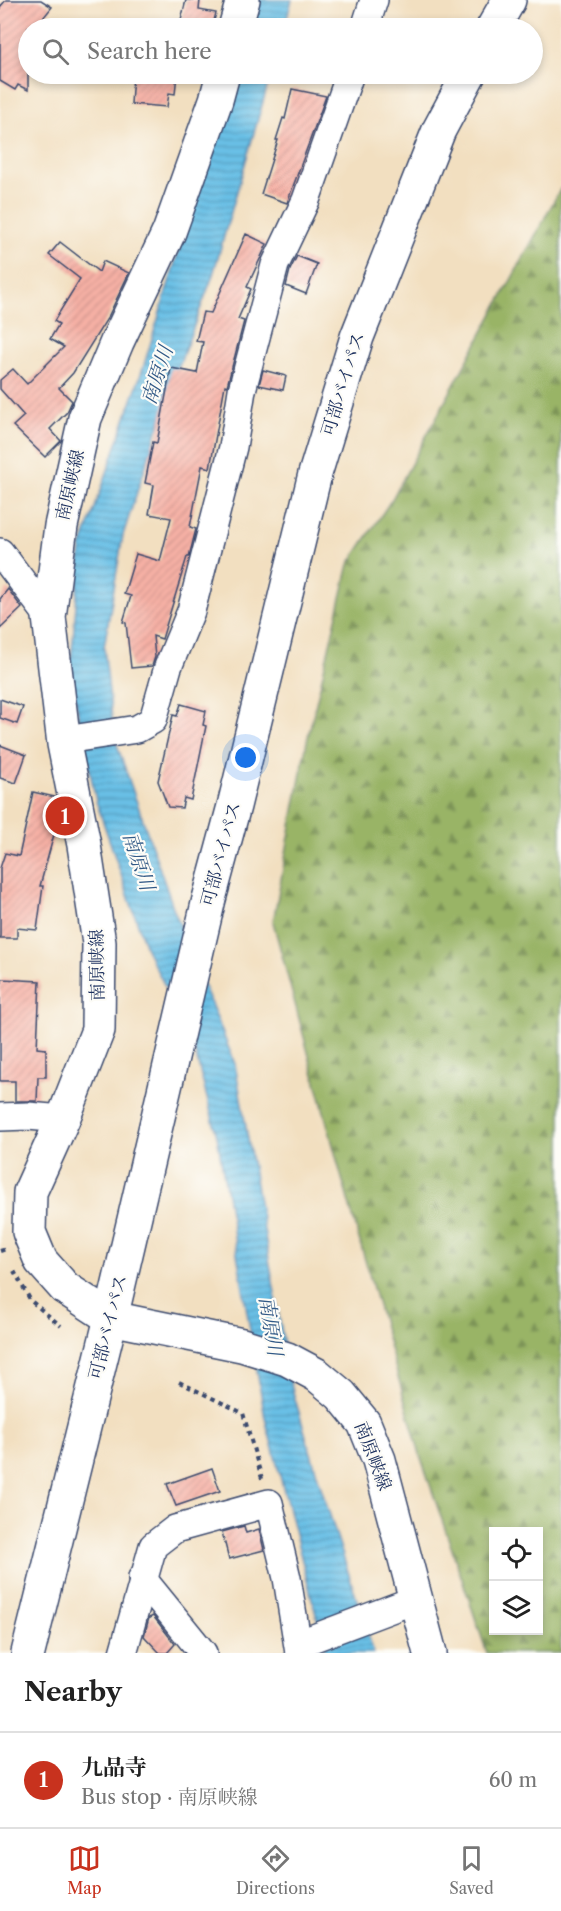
<!DOCTYPE html>
<meta charset="utf-8">
<style>
:root{--surface:#fff;--page:#f6f6f6;--text:#222;--muted:#767676;--line:#e0e0e0;--accent:#c8321e}
body{margin:0;font-family:"Libre Caslon Text","Noto Serif JP",serif;background:var(--page);color:var(--text)}
.controls{position:absolute;right:18px;bottom:18px;display:grid;overflow:hidden;border-radius:0px;box-shadow:0 3px 9px #0003}
.controls button{width:54px;height:54px;display:grid;place-items:center;padding:0;border:0;border-bottom:2px solid var(--line);background:var(--surface);color:var(--text);font:30px sans-serif}
.you{position:absolute;left:246px;top:758px;width:21px;height:21px;margin:-15px;border:4px solid #fff;border-radius:50%;background:#1a73e8;box-shadow:0 0 0 9px #1a73e833}
.badge{display:grid;place-items:center;width:39px;height:39px;border-radius:50%;background:var(--accent);color:#fff;font-size:20px;font-weight:700}
.pin{position:absolute;translate:-50% -50%;border:3px solid #fff;box-shadow:0 2px 6px #0006}
.list{margin:0;padding:0;list-style:none}
h2{display:flex;justify-content:space-between;align-items:center;height:78px;margin:0;padding:0 24px;font-size:26px}
h2 small{font-size:20px;font-weight:400;color:var(--muted)}
.list li{display:grid;grid-template-columns:39px 1fr auto;gap:18px;align-items:center;box-sizing:border-box;height:96px;padding:0 24px;border-top:2px solid var(--line)}
.list b{display:block;font-size:22px;white-space:nowrap}
.list p{margin:0;font-size:20px;white-space:nowrap;color:var(--muted)}
.list em{font-size:20px;font-style:normal;color:var(--muted)}
.icon{flex:none;width:33px;height:33px;fill:none;stroke:currentColor;stroke-width:2;stroke-linecap:round;stroke-linejoin:round}
.map{position:relative;flex:none;width:561px;height:1653px;overflow:hidden}
.search{position:absolute;background:var(--surface);box-shadow:0 3px 9px #0003;left:18px;right:18px;top:18px;height:66px;display:flex;align-items:center;gap:15px;box-sizing:border-box;padding:0 21px;border-radius:33px;color:var(--muted);font-size:22px}
.sheet{height:174px;background:var(--surface)}
nav{display:flex;justify-content:space-around;align-items:center;box-sizing:border-box;height:84px;border-top:2px solid var(--line);background:var(--surface);font-size:16px;color:var(--muted)}
nav a{display:grid;justify-items:center;gap:3px}
nav .on{color:var(--accent)}
.map>svg:first-child{display:block}
</style>
<div class="map">
<svg width="561" height="1653" viewBox="0 0 561 1653">
<defs>
<pattern id="forest-firs" width="22" height="20" patternUnits="userSpaceOnUse" patternTransform="scale(1.5)"><rect width="22" height="20" fill="#99b466"/><path d="M5 1l3.5 6h-7zM16 11l3.5 6h-7z" fill="#7c9357"/></pattern>
<pattern id="water-rules" width="6" height="5" patternUnits="userSpaceOnUse" patternTransform="scale(1.5)"><rect width="6" height="5" fill="#69c0e6"/><path d="M0 2.5h6" fill="none" stroke="#569cbe"/></pattern>
<pattern id="building-hatch" width="6" height="6" patternUnits="userSpaceOnUse" patternTransform="scale(1.5)"><rect width="6" height="6" fill="#f6b0a4"/><path d="M-1 1l2-2M0 6l6-6M5 7l2-2" fill="none" stroke="#d29890"/></pattern>
</defs>
<rect width="100%" height="100%" fill="#fdfcf7"/>
<filter id="ink" filterUnits="userSpaceOnUse"><feTurbulence type="fractalNoise" baseFrequency=".0167" numOctaves="2"/><feDisplacementMap in="SourceGraphic" scale="12" xChannelSelector="R" yChannelSelector="G"/><feConvolveMatrix kernelMatrix="1 2 1 2 8 2 1 2 1" color-interpolation-filters="sRGB"/></filter>
<filter id="wash" filterUnits="userSpaceOnUse"><feTurbulence type="fractalNoise" baseFrequency=".008" numOctaves="4" result="noise"/><feDisplacementMap in="SourceGraphic" scale="24" xChannelSelector="R" yChannelSelector="G"/><feGaussianBlur stdDeviation="1.35" result="paint"/><feColorMatrix in="noise" values="0 0 0 0 0 0 0 0 0 0 0 0 0 0 0 0 0 1.4 0 .05"/><feComposite in="paint" operator="in"/></filter>
<g filter="url(#wash)">
<rect width="100%" height="100%" fill="#f2dfc0"/>
<!-- forest -->
<path fill="url(#forest-firs)" stroke="#5a7262" stroke-width="1.5" fill-rule="evenodd" d="M 561,188 L 561,1653 L 487,1653 L 421,1458 L 341,1175 L 273,922 L 307,741 L 349,564 L 392,499 ZM 494,1532 L 538,1532 L 538,1630 L 494,1630 Z"/>
<!-- water -->
<g fill="url(#water-rules)" stroke="#4278a2" stroke-width="1.5">
<polygon points="251,0 292,0 284,28 244,28"/>
<polygon points="232,74 271,74 212,278 175,376 123,535 104,647 114,736 174,910 235,1064 291,1385 320,1484 374,1653 326,1653 265,1418 217,1136 191,1037 147,951 96,801 70,673 81,548 144,365"/>
</g>
<g id="blocks">
<!-- building -->
<g fill="url(#building-hatch)">
<polygon points="6,0 41,0 52,7 35,28 28,28 28,90 18,85 15,90 0,81 0,7"/>
<polygon points="186,0 200,0 199,10 216,13 212,28 179,28"/>
<polygon points="133,74 177,74 175,94 169,93 167,107 131,104"/>
<polygon points="292,89 326,96 287,203 261,194 278,140 276,140 283,118 285,119"/>
<polygon points="246,234 267,244 247,287 251,289 238,319 244,321 227,386 225,385 210,468 202,466 190,527 196,529 189,557 187,557 162,639 153,636 155,657 152,666 131,668 126,623 123,622 131,596 124,594 136,554 160,561 171,518 149,514 154,485 145,483 153,442 157,443 171,368 197,373 203,342 196,341 203,312 211,313"/>
<polygon points="60,242 99,272 103,261 129,273 108,317 73,373 59,388 72,401 67,412 50,429 61,441 45,457 13,426 24,416 0,389 0,380 13,369 27,384 64,347 50,339 59,324 54,321 80,279 49,255"/>
<polygon points="297,256 317,264 306,294 286,286 290,270"/>
<polygon points="263,370 286,376 283,390 259,385"/>
<polygon points="8,589 22,608 0,629 0,599"/>
<polygon points="0,699 23,707 17,724 0,718"/>
<polygon points="181,704 206,711 203,725 206,726 191,800 184,798 182,808 168,807 158,781 173,715 177,716"/>
<polygon points="0,745 26,755 16,783 0,778"/>
<polygon points="33,792 55,797 59,816 40,886 43,886 37,930 17,928 17,938 0,938 0,868 5,853 19,856"/>
<polygon points="2,979 40,981 37,1048 46,1049 46,1077 38,1077 37,1101 15,1101 15,1081 0,1081 0,981 2,982"/>
<polygon points="212,1468 220,1491 176,1506 167,1484"/>
<polygon points="244,1526 246,1533 259,1529 264,1550 229,1559 222,1532"/>
<polygon points="153,1616 175,1644 167,1653 160,1653 144,1636 149,1618"/>
</g>
</g>
</g>
<g filter="url(#ink)">
<use href="#blocks" fill-opacity="0" stroke="#3b496d" stroke-width="1.5"/>
<g fill="none" stroke-linecap="round" stroke-linejoin="round">
<defs>
<g id="minor">
<polyline points="365,28 374,0"/>
<polyline points="0,552 49,617"/>
<polyline points="64,744 78,738 137,729 153,720 168,667 191,611 233,447 242,390 275,265 306,200 350,74"/>
<polyline points="0,1117 28,1116 63,1119"/>
<polyline points="142,1578 203,1653"/>
<polyline points="299,1650 306,1641 417,1599"/>
<polyline points="123,1653 153,1546 175,1529 269,1503 287,1578 299,1653"/>
</g>
<g id="major">
<polyline points="235,28 243,0"/>
<polyline points="223,74 216,100 169,232 117,342 85,418 61,526 49,617 64,744 84,845 99,943 98,1030 63,1119 30,1192 29,1232 41,1261 65,1288 111,1318 242,1345 287,1359 317,1375 341,1395 364,1423 379,1460 430,1653"/>
</g>
<g id="highway">
<polyline points="493,28 509,0"/>
<polyline points="28,1653 111,1318 209,899 234,806 315,474 357,337 439,130 469,74"/>
</g>
</defs>
<!-- minor casing -->
<use href="#minor" stroke="#3b496d" stroke-width="30"/>
<!-- major casing -->
<use href="#major" stroke="#3b496d" stroke-width="36"/>
<!-- highway casing -->
<use href="#highway" stroke="#3b496d" stroke-width="36"/>
<!-- path -->
<g stroke="#3b496d" stroke-width="4" stroke-dasharray="4.5 4.5" stroke-linecap="butt">
<polyline points="0,1251 6,1249"/>
<polyline points="14,1271 31,1301 61,1326"/>
<polyline points="179,1382 243,1413 263,1482"/>
</g>
<!-- minor -->
<use href="#minor" stroke="#fff" stroke-width="27"/>
<!-- major -->
<use href="#major" stroke="#fff" stroke-width="33"/>
<!-- highway -->
<use href="#highway" stroke="#fff" stroke-width="33"/>
</g>
</g>
<g text-anchor="middle" dominant-baseline="central" stroke-width="4.5" stroke-linejoin="round" paint-order="stroke">
<!-- street labels -->
<g font-size="18" fill="#1b2f5e" stroke="#fdfcf7">
<text transform="translate(343 384) rotate(-73)">可部バイパス</text>
<text transform="translate(70 485) rotate(-77)">南原峡線</text>
<text transform="translate(221 854) rotate(-75)">可部バイパス</text>
<text transform="translate(97 965) rotate(-91)">南原峡線</text>
<text transform="translate(108 1327) rotate(-76)">可部バイパス</text>
<text transform="translate(373 1456) rotate(69)">南原峡線</text>
</g>
<!-- water labels -->
<g font-size="20" font-style="italic" fill="#325a87" stroke="#fdfcf7">
<text transform="translate(157 375) rotate(-72)">南原川</text>
<text transform="translate(139 861) rotate(72)">南原川</text>
<text transform="translate(271 1326) rotate(81)">南原川</text>
</g>
</g>
</svg>
<div class="controls">
<button><svg class="icon" aria-label="locate" viewBox="0 0 24 24"><circle cx="12" cy="12" r="6"/><path d="M12 2v4M12 18v4M2 12h4M18 12h4"/></svg></button>
<button><svg class="icon" aria-label="layers" viewBox="0 0 24 24"><path d="M12 4l9 5-9 5-9-5zM3 14l9 5 9-5"/></svg></button>
</div>
<div class="you"></div>
<div class="pin badge" style="left:65px;top:816px">1</div>
<div class="search"><svg class="icon" aria-label="search" viewBox="0 0 24 24"><circle cx="10" cy="10" r="6"/><path d="M15 15l6 6"/></svg>Search here</div>
</div>
<section class="sheet">
<h2>Nearby<small></small></h2>
<ul class="list">
<li><span class="badge">1</span><div><b>九品寺</b><p>Bus stop · 南原峡線</p></div><em>60 m</em></li>
</ul>
</section>
<nav>
<a class="on"><svg class="icon" aria-label="map" viewBox="0 0 24 24"><path d="M3 6l6-2 6 2 6-2v14l-6 2-6-2-6 2zM9 4v14M15 6v14"/></svg>Map</a>
<a><svg class="icon" aria-label="directions" viewBox="0 0 24 24"><path d="M12 3l9 9-9 9-9-9zM9 14v-3h6M13 9l2 2-2 2"/></svg>Directions</a>
<a><svg class="icon" aria-label="saved" viewBox="0 0 24 24"><path d="M7 4h10v16l-5-4-5 4z"/></svg>Saved</a>
</nav>
